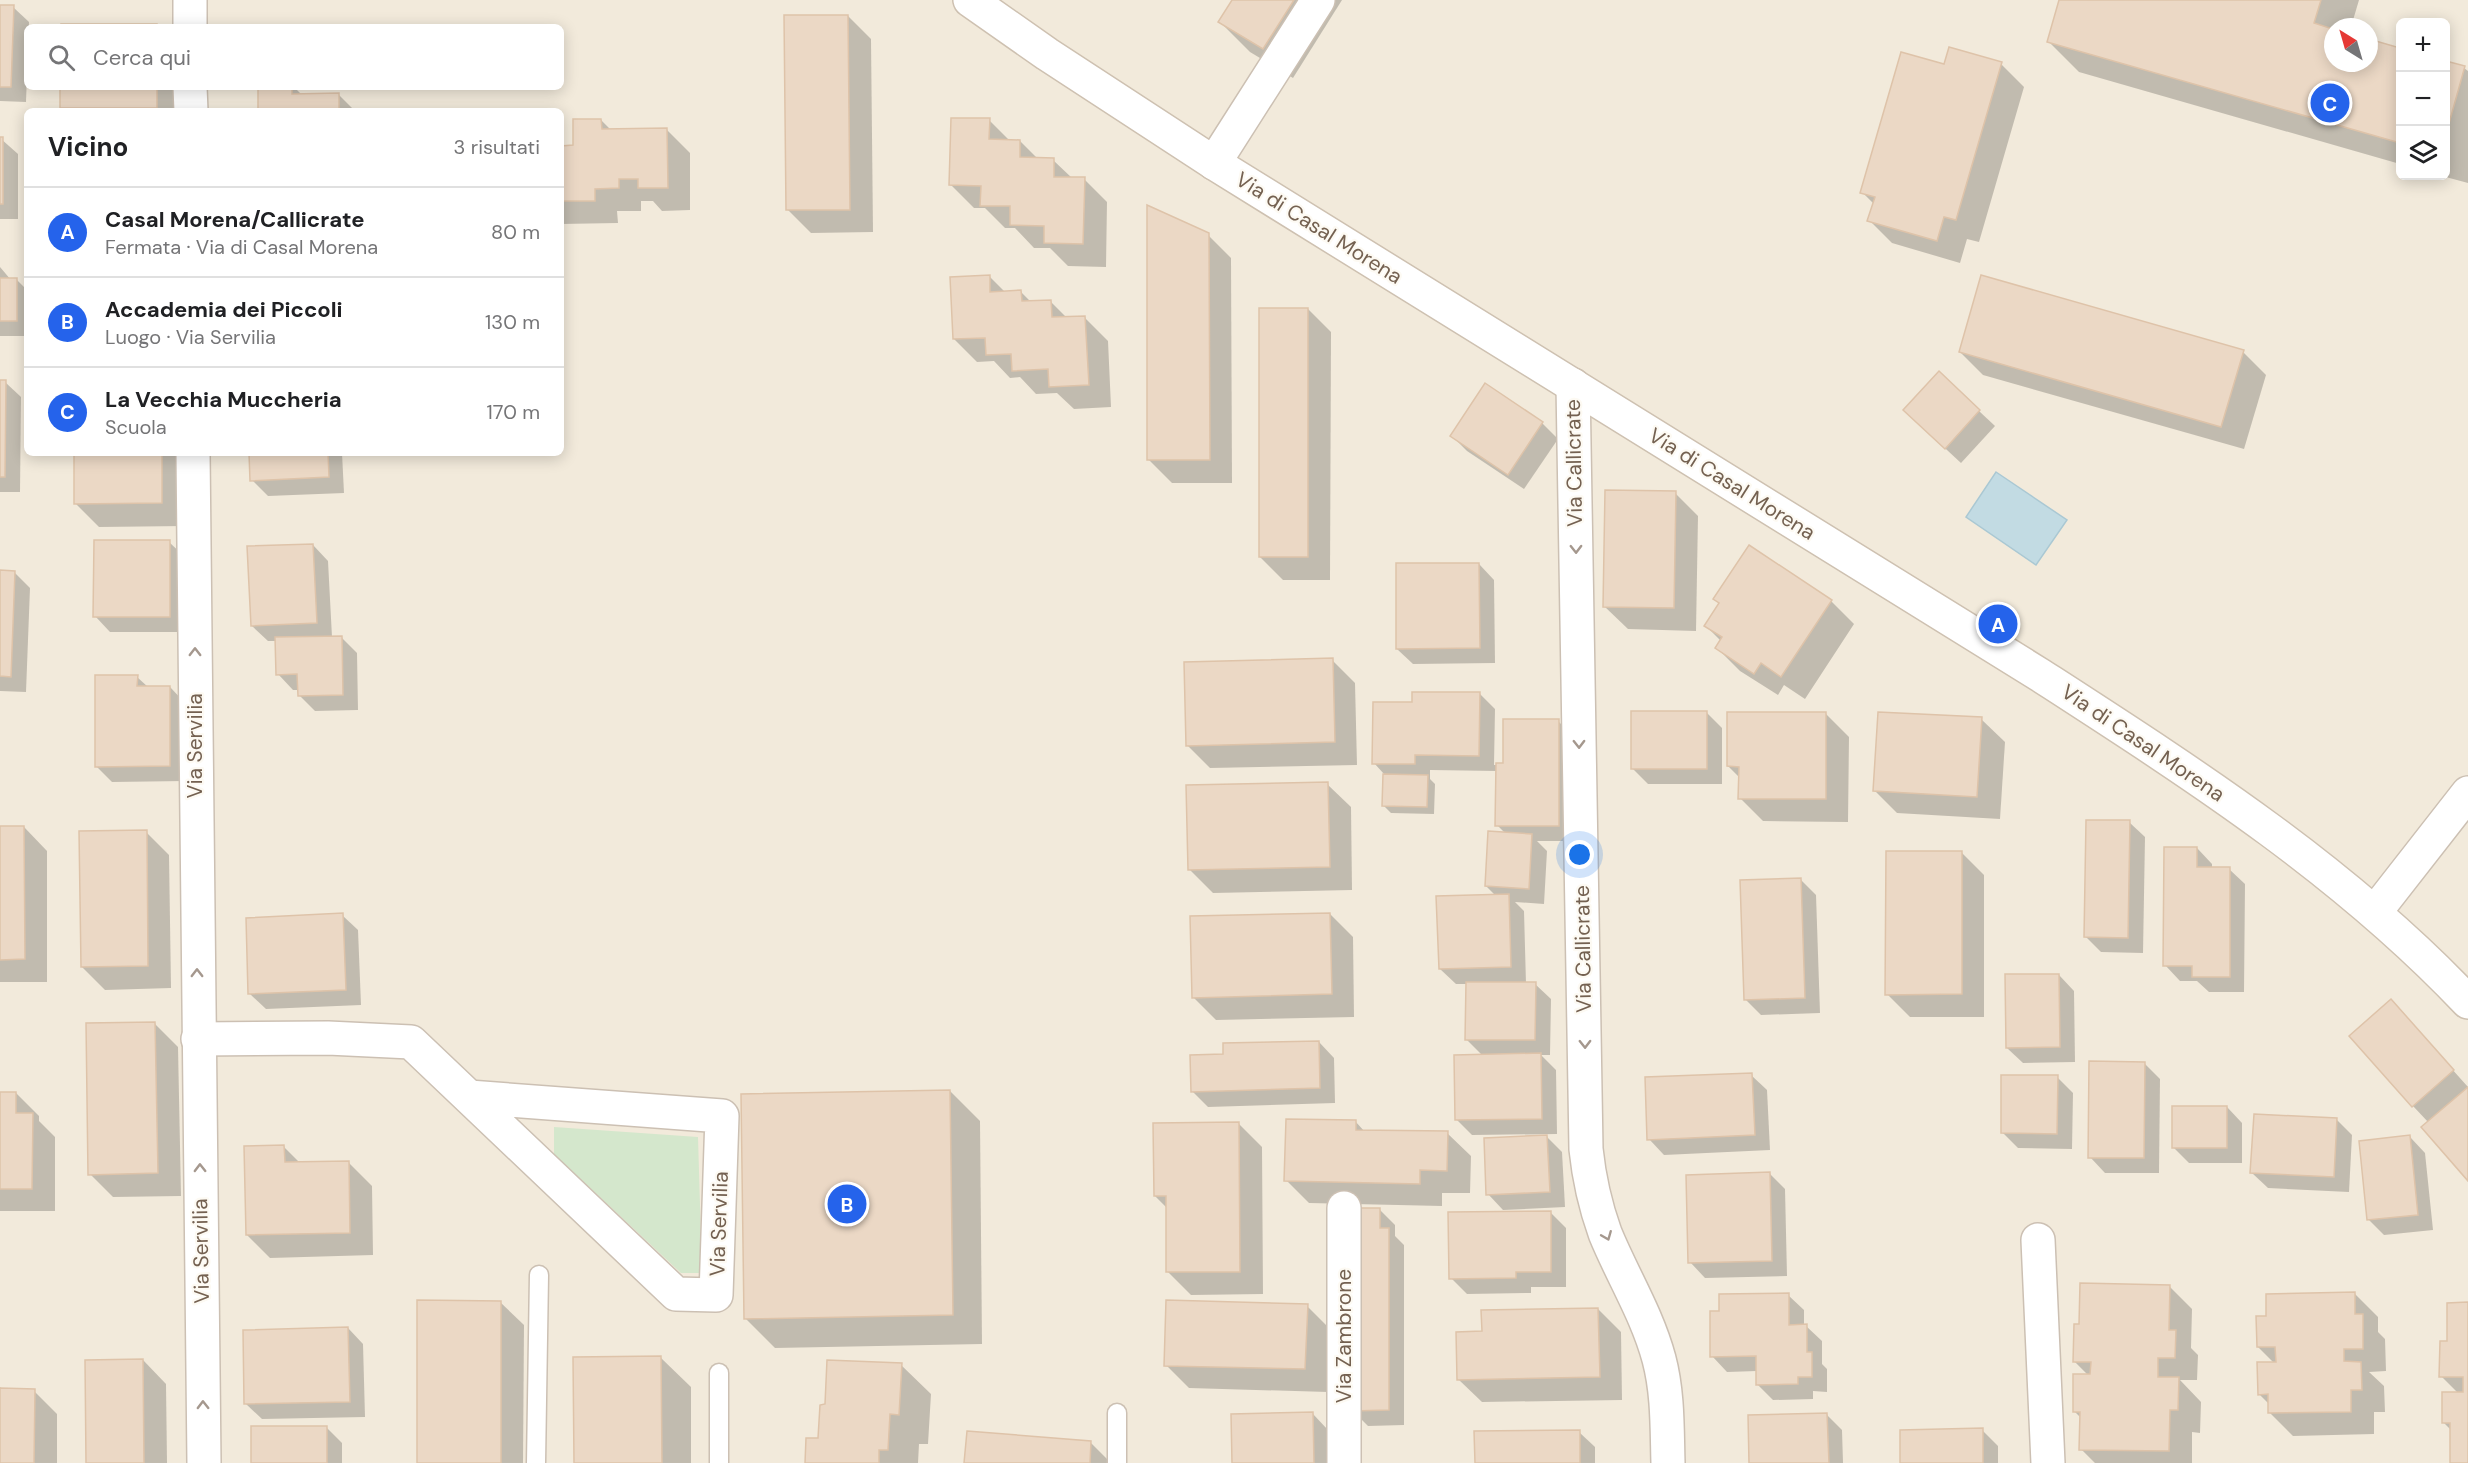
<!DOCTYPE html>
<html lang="it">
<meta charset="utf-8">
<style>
:root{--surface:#fff;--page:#f6f6f6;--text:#202124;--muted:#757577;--line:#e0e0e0;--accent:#2563eb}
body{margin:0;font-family:"DM Sans",sans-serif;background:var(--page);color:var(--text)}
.controls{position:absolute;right:18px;top:18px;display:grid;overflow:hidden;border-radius:9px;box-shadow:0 3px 15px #0003}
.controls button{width:54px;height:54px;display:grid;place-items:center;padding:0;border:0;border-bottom:2px solid var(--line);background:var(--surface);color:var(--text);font:30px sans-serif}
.compass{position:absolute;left:2324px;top:18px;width:54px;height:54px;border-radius:50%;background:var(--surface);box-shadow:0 3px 15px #0003;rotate:323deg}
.you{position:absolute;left:1580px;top:855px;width:21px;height:21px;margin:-15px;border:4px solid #fff;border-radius:50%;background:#1a73e8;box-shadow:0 0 0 9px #1a73e833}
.badge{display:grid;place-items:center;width:39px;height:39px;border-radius:50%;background:var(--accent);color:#fff;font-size:20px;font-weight:700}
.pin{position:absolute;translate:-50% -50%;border:3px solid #fff;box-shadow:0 2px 6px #0006}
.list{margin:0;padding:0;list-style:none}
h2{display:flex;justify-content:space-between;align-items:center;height:78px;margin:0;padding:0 24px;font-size:26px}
h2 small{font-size:20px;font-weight:400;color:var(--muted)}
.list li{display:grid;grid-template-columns:39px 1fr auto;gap:18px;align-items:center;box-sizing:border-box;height:90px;padding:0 24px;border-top:2px solid var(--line)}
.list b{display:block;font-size:22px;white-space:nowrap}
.list p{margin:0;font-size:20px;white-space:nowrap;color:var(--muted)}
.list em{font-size:20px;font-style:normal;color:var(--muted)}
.icon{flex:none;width:33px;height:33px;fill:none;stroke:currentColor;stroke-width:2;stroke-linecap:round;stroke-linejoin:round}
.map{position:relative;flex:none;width:2468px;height:1463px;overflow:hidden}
.search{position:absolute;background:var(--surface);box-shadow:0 3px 15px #0003;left:24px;top:24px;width:540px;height:66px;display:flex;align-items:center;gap:15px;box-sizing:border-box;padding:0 21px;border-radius:9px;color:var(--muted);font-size:22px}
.panel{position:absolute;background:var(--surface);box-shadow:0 3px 15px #0003;left:24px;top:108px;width:540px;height:348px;border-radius:9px}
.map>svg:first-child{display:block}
</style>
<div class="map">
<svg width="2468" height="1463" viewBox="0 0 2468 1463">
<rect width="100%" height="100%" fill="#fbf7ec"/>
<!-- residential -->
<path fill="#f2eadb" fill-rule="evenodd" d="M 0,0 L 2468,0 L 2468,1463 L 0,1463 ZM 2400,22 L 2446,22 L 2446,176 L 2400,176 ZM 27,27 L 561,27 L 561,87 L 27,87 ZM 2333,27 L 2369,27 L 2369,63 L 2333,63 ZM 27,111 L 561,111 L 561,453 L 27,453 Z"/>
<!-- green -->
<polygon fill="#d4e7cc" points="554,1127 698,1137 702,1273 681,1273 554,1154"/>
<!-- water -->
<polygon fill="#c2dbe3" stroke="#aac8d3" stroke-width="1.5" points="1996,472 2067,520 2036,565 1966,517"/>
<!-- shadow -->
<g fill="#0003">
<polygon points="1234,0 1342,0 1293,78 1250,52 1220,22"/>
<polygon points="2061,0 2359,0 2351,27 2333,27 2333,63 2369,63 2369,40 2400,49 2400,164 2079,72 2049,42"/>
<polygon points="0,6 13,7 29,22 26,102 0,101"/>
<polygon points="848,16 871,39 873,232 811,233 788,210"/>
<polygon points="2446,62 2464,68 2468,71 2468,183 2442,176 2446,176"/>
<polygon points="2001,64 2024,87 1979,242 1967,239 1960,263 1892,243 1869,220 1874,204 1862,192 1945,66"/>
<polygon points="62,87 179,87 179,111 65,111 61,107"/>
<polygon points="259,87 294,87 302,95 338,94 355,111 260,111"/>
<polygon points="601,120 611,130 667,130 690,153 690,210 662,211 653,201 641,201 641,211 617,211 618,223 561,224 561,157 575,147"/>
<polygon points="989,120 1010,141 1020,141 1038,159 1053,160 1072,178 1084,179 1107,202 1106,267 1068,266 1050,248 1034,248 1015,228 1005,228 985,208 974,208 951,185"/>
<polygon points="0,138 18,154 18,219 0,219"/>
<polygon points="1208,235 1231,258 1232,483 1172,483 1149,460"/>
<polygon points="0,267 11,280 17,280 27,290 27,336 0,336"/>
<polygon points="989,276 1005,292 1020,291 1031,302 1050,301 1067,318 1085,318 1108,341 1111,407 1074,409 1057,393 1036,394 1020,377 1010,378 994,361 977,362 954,339"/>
<polygon points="1308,309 1331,332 1330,580 1283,580 1260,557"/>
<polygon points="1960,352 2243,352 2266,375 2244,449 1983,375"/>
<polygon points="0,382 5,382 21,397 20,492 0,492"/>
<polygon points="1485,385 1542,423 1558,439 1524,489 1467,451 1452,436"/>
<polygon points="1979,411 1995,426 1961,463 1920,425"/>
<polygon points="76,453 184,453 185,526 99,527 76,504"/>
<polygon points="251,453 342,453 344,493 268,496 252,480"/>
<polygon points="1675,493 1698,516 1696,631 1628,629 1604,606"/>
<polygon points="169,542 185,557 185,632 110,632 95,616"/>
<polygon points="313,545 328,561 332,637 341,637 357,653 358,710 315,711 299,695 299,690 293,690 278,674 277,641 268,641 252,626"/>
<polygon points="1479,564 1494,580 1495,663 1413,664 1397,649"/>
<polygon points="0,571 14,572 30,588 26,692 0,691"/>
<polygon points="1831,601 1854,624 1805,699 1784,685 1778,695 1740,671 1717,648 1721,641 1706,626"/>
<polygon points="1332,660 1355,683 1357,765 1210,768 1187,745"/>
<polygon points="137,677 148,687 170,687 185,703 185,781 112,782 96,766"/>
<polygon points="1480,694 1495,709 1494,765 1504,765 1558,721 1574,737 1574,841 1537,841 1547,851 1544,904 1515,902 1524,911 1526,984 1535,984 1551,999 1550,1055 1541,1055 1556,1070 1557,1134 1472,1135 1456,1119 1483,1056 1466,1039 1467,984 1456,984 1440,969 1496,896 1486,886 1505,833 1497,825 1497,771 1430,770 1430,779 1435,784 1434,814 1391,813 1384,806 1384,774 1374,763 1413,704"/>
<polygon points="1706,712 1722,728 1722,784 1648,784 1632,768"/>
<polygon points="1826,714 1849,737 1848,822 1763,821 1740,798 1740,778 1728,766"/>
<polygon points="1981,719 2005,742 2000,819 1897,813 1874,790"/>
<polygon points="1327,784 1351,807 1352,890 1213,893 1190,870"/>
<polygon points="2129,822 2145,837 2143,953 2101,952 2086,937"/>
<polygon points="24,827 47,851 47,982 0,982 0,828"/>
<polygon points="146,832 169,855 171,988 105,990 82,967"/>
<polygon points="2197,848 2212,864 2212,869 2229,869 2245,884 2244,992 2209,992 2197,981 2180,981 2165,965"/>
<polygon points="1961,852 1984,875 1984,1017 1910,1017 1887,994"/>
<polygon points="1800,879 1816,895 1820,1013 1761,1015 1745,999"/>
<polygon points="1330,914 1353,937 1354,1017 1216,1020 1193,997"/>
<polygon points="342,915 358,930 361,1005 266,1009 250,994"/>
<polygon points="2059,975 2074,991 2075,1062 2023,1063 2007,1048"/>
<polygon points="2391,1001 2468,1087 2468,1179 2429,1123 2413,1106"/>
<polygon points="155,1024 178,1047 181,1196 113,1197 90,1174"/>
<polygon points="1319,1042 1334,1058 1335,1103 1208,1107 1192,1091 1224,1055"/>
<polygon points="2144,1063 2160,1079 2159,1173 2105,1173 2090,1157"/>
<polygon points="1751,1075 1767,1090 1770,1150 1664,1155 1649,1139"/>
<polygon points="2057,1077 2073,1093 2072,1149 2018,1148 2002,1132"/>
<polygon points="950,1091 980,1121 982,1344 775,1348 745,1318"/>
<polygon points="0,1093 16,1093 39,1116 39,1121 55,1137 55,1211 0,1211"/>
<polygon points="2227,1107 2242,1123 2242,1163 2189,1163 2173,1147"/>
<polygon points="2337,1120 2352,1135 2349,1192 2268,1188 2252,1173"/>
<polygon points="1355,1121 1365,1132 1447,1133 1471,1156 1470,1193 1442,1193 1442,1206 1309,1203 1286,1180"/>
<polygon points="1239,1124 1262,1147 1263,1294 1191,1295 1168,1272 1167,1208 1155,1196"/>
<polygon points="1545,1135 1562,1152 1565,1207 1503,1210 1488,1194"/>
<polygon points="2410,1137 2425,1153 2433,1230 2384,1235 2368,1219"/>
<polygon points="284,1147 301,1164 349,1163 372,1186 373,1255 270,1258 247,1235"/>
<polygon points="1770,1174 1785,1189 1787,1276 1705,1278 1690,1262"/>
<polygon points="1379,1209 1395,1225 1395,1236 1404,1245 1404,1425 1368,1426 1352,1410"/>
<polygon points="1550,1212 1566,1228 1566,1287 1531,1287 1531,1293 1467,1294 1451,1278"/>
<polygon points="2169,1286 2192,1309 2191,1348 2198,1355 2197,1380 2180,1380 2201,1402 2200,1433 2192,1432 2192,1463 2095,1463 2081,1449 2082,1419 2074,1411 2089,1376 2074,1361 2081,1326"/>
<polygon points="2355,1294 2378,1317 2378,1332 2385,1339 2386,1371 2369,1372 2384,1386 2385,1412 2374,1412 2374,1434 2293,1436 2270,1413 2269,1404 2259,1394 2275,1364 2258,1347 2268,1318"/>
<polygon points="1788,1295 1804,1310 1804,1326 1806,1326 1822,1341 1822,1364 1827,1369 1827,1392 1813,1391 1813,1399 1773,1400 1758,1385 1757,1371 1727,1372 1712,1356 1721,1312"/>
<polygon points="500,1302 524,1325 523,1463 418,1463"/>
<polygon points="2468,1304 2468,1463 2452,1463 2452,1431 2444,1423 2459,1394 2441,1376 2448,1343"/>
<polygon points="1307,1306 1330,1329 1328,1392 1189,1388 1166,1365"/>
<polygon points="1598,1309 1621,1332 1622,1400 1482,1402 1458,1379 1483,1333"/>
<polygon points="348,1328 363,1344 365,1417 262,1419 246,1404"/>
<polygon points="661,1358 691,1387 691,1463 576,1463"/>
<polygon points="143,1360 166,1384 167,1463 88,1463"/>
<polygon points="901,1365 931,1394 928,1444 919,1444 918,1463 806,1463 820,1440"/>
<polygon points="0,1387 3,1390 34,1391 57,1414 57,1463 0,1463"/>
<polygon points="1313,1414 1328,1430 1329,1463 1233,1463"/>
<polygon points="1826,1414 1842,1430 1843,1463 1751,1463"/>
<polygon points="326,1427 342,1443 342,1463 252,1463"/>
<polygon points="1982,1430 1998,1446 1998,1463 1902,1463"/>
<polygon points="1579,1432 1595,1447 1595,1463 1476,1463"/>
<polygon points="1091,1443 1111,1463 966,1463"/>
</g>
<!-- building -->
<g fill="#ebd8c5" stroke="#dec3a9" stroke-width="1.5">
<polygon points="1232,0 1294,0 1263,49 1218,22"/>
<polygon points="2059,0 2321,0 2314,23 2333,29 2333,63 2369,63 2369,39 2400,48 2400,143 2047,42"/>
<polygon points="0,5 14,5 11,87 0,87"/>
<polygon points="784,15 848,15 850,210 786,210"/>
<rect x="61" y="24" width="96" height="3"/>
<polygon points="1949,47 2002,62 1956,220 1944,217 1937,241 1867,221 1875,197 1860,193 1901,52 1944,64"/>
<polygon points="2446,61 2465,66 2446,134"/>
<rect x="60" y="87" width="97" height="21"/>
<polygon points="258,87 292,87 292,94 339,93 339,111 258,111"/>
<polygon points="951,118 990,118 989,139 1020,140 1020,157 1054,158 1054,177 1085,177 1083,244 1044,243 1044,226 1010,225 1010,206 980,206 981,186 949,185"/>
<polygon points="573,119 601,119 602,129 667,128 668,188 638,188 638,179 619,179 619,188 595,189 595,201 561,201 561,146 573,145"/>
<rect x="0" y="137" width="3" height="67"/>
<polygon points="1147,205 1209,233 1210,460 1147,460"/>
<polygon points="990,275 990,292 1021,290 1022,301 1051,300 1052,317 1085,316 1089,385 1049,387 1048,369 1012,371 1011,354 986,355 985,338 953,339 950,277"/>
<polygon points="1981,275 2244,350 2221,427 1959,352"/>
<rect x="0" y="278" width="17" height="43"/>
<rect x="1259" y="308" width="49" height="249"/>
<polygon points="1939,371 1980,410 1945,449 1903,410"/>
<polygon points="0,380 6,380 5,477 0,477"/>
<polygon points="1485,383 1543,422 1508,475 1450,436"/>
<polygon points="74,453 162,453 162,503 74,504"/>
<polygon points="249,453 328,453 329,477 250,481"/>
<polygon points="1605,490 1676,491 1674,608 1603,607"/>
<polygon points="94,540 170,540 170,617 93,617"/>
<polygon points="313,544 317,623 251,626 247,546"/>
<polygon points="1749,545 1832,600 1781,677 1761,663 1754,674 1715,648 1722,637 1704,626 1719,603 1713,599"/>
<polygon points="1396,563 1479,563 1480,648 1396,649"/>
<polygon points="0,570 15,571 11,677 0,676"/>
<polygon points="342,636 343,695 298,696 297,674 276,675 275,637"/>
<polygon points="1333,658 1335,742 1186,746 1184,662"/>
<polygon points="95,675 138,675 137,686 170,686 170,766 95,767"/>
<polygon points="1412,692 1480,692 1479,756 1415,755 1415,764 1372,764 1373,702 1412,702"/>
<rect x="1631" y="711" width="76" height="58"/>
<polygon points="1727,712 1826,712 1826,799 1738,799 1739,767 1727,766"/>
<polygon points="1878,712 1982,717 1977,797 1873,791"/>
<polygon points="1503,719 1559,719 1559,826 1495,826 1496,763 1503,763"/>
<polygon points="1383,774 1428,775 1427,807 1382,806"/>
<polygon points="1328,782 1330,867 1188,870 1186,785"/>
<polygon points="2086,820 2130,820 2128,938 2084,937"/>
<polygon points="0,826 24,826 25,959 0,960"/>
<polygon points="147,830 148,966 81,967 79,831"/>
<polygon points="1488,831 1532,834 1529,889 1485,886"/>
<polygon points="2164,847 2197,847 2197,867 2230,867 2230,977 2192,977 2192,966 2163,966"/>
<polygon points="1886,851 1962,851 1962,994 1885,995"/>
<polygon points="1801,878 1805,998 1744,1000 1740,880"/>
<polygon points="1509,894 1511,967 1439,969 1436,896"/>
<polygon points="343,913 346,990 248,994 246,918"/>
<polygon points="1330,913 1332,994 1192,998 1190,916"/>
<polygon points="2005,974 2059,974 2060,1047 2006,1048"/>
<polygon points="1466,982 1536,982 1535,1040 1465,1040"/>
<polygon points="2391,999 2454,1070 2412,1107 2349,1036"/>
<polygon points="155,1022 158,1173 88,1175 86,1023"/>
<polygon points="1319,1041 1320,1088 1191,1092 1190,1055 1223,1054 1223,1043"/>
<polygon points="1541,1053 1542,1119 1455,1120 1454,1055"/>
<polygon points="2089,1061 2145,1062 2144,1158 2088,1158"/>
<polygon points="1752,1073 1755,1135 1647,1140 1645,1077"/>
<polygon points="2001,1075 2058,1075 2057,1134 2001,1133"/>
<polygon points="2468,1087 2468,1181 2421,1127"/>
<polygon points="950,1090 953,1315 744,1319 741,1094"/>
<polygon points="0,1092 16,1092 16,1113 33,1113 32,1189 0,1189"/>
<rect x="2172" y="1106" width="55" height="42"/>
<polygon points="2254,1114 2337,1118 2334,1177 2250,1173"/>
<polygon points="1286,1119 1356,1120 1356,1130 1448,1131 1447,1171 1420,1170 1420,1184 1284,1181"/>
<polygon points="1239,1122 1240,1272 1166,1272 1166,1196 1154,1196 1153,1123"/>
<polygon points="1547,1135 1550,1192 1486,1195 1484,1138"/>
<polygon points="2410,1135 2418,1215 2367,1220 2359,1141"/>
<polygon points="284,1145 285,1162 349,1161 350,1233 246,1235 244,1146"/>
<polygon points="1770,1172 1772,1261 1688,1263 1686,1175"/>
<polygon points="1350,1208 1380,1208 1380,1228 1389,1228 1389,1410 1351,1411"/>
<polygon points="1551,1211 1551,1272 1516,1272 1516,1278 1449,1279 1448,1212"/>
<polygon points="2080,1283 2170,1285 2169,1330 2176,1330 2175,1358 2158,1358 2158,1377 2179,1377 2178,1410 2170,1410 2169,1451 2079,1450 2080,1412 2073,1412 2073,1374 2090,1374 2091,1362 2073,1362 2074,1324 2079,1324"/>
<polygon points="2355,1292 2355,1314 2363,1314 2363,1349 2344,1349 2344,1361 2361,1362 2362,1390 2351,1390 2351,1412 2268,1413 2268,1394 2258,1395 2257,1362 2276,1362 2275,1347 2257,1347 2256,1316 2266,1316 2266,1294"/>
<polygon points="1789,1293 1789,1325 1807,1324 1807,1352 1812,1352 1812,1377 1798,1377 1798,1384 1756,1385 1756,1356 1710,1357 1710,1311 1719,1311 1719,1294"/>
<polygon points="417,1300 501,1301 501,1463 417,1463"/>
<polygon points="1166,1300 1308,1304 1305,1369 1164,1366"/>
<polygon points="2468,1302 2468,1463 2450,1463 2450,1423 2442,1423 2442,1392 2463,1392 2463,1377 2439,1377 2440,1341 2447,1341 2447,1303"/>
<polygon points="1598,1308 1600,1377 1457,1380 1456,1332 1482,1331 1481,1310"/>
<polygon points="348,1327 350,1402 244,1404 243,1330"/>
<polygon points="661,1356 662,1463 574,1463 573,1357"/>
<polygon points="143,1359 144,1463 86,1463 85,1360"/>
<polygon points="827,1360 902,1363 899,1415 890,1414 888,1450 879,1450 879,1463 805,1463 806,1438 818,1438 820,1405 825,1404"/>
<polygon points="0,1388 35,1389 34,1463 0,1463"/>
<polygon points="1313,1412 1314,1463 1232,1463 1231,1414"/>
<polygon points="1827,1413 1829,1463 1749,1463 1748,1415"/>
<rect x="251" y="1426" width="76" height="37"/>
<polygon points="1983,1428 1983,1463 1900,1463 1900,1430"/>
<polygon points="1580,1430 1580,1463 1475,1463 1474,1431"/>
<polygon points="967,1431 1091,1441 1090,1463 964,1463"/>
</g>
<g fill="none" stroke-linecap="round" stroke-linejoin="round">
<defs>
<g id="lane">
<polyline points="1117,1413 1117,1463"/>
<polyline points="536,1463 539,1275"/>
<polyline points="719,1463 719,1373"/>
</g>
<g id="street">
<polyline points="190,0 190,27"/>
<polyline points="190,87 191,111"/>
<polyline points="1214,163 1318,0"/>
<path d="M 1573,385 L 1586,1149 C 1589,1178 1595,1205 1605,1233 C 1622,1275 1647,1314 1659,1359 C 1668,1393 1667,1428 1668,1463"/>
<polyline points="193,453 204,1463"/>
<polyline points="2375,912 2468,793"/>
<polyline points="198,1039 328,1038 411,1042 676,1294 716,1295 722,1116 469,1097"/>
<polyline points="1344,1208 1344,1463"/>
<polyline points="2038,1240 2048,1463"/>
</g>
<path id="secondary" d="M 970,0 L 1047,54 L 1214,163 L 2040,675 C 2193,774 2342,869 2468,1002"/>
</defs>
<!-- lane casing -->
<use href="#lane" stroke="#ccc0b3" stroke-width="21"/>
<!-- street casing -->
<use href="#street" stroke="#ccc0b3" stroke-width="36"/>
<!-- secondary casing -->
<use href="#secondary" stroke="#cec1b1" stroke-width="36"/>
<!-- lane -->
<use href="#lane" stroke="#fff" stroke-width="18"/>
<!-- street -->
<use href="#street" stroke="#fff" stroke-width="33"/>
<!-- secondary -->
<use href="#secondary" stroke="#fff" stroke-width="33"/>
</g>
<!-- one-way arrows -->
<defs><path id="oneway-chevron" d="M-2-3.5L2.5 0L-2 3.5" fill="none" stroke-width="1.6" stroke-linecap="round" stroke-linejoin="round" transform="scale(1.5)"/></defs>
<g stroke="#a5988e">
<use href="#oneway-chevron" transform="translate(1576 549) rotate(89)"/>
<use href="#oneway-chevron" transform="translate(195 652) rotate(-90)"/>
<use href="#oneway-chevron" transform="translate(1579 744) rotate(89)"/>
<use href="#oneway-chevron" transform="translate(197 973) rotate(-90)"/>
<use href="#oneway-chevron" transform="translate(1585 1044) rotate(89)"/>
<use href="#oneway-chevron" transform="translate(200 1168) rotate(-91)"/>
<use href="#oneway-chevron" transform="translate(1607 1236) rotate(68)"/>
<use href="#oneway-chevron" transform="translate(203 1405) rotate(-91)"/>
</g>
<g text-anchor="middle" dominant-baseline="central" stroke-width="4.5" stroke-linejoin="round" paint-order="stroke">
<!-- street labels -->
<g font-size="21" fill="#746151" stroke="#fdfaf3">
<text transform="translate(1319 228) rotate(32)">Via di Casal Morena</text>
<text transform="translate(1574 463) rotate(-91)">Via Callicrate</text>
<text transform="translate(1732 484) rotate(32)">Via di Casal Morena</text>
<text transform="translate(2143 743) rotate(34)">Via di Casal Morena</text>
<text transform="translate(195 746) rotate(-90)">Via Servilia</text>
<text transform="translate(1583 949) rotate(-91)">Via Callicrate</text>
<text transform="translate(719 1224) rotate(-88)">Via Servilia</text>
<text transform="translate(201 1251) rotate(-91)">Via Servilia</text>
<text transform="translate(1344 1336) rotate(-90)">Via Zambrone</text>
</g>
</g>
</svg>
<div class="controls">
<button>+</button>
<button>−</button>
<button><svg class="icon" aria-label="layers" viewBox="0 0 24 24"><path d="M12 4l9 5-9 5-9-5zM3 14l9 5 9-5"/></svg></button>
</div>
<svg class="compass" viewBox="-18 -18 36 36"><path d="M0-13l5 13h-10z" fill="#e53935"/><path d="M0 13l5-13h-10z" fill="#757577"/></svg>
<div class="you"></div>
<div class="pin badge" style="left:1998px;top:624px">A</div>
<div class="pin badge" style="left:847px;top:1204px">B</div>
<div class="pin badge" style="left:2330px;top:103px">C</div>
<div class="search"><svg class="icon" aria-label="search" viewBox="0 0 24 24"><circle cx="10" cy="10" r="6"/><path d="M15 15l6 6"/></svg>Cerca qui</div>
<section class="panel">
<h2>Vicino<small>3 risultati</small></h2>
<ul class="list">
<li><span class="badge">A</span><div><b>Casal Morena/Callicrate</b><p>Fermata · Via di Casal Morena</p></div><em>80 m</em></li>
<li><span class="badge">B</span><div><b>Accademia dei Piccoli</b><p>Luogo · Via Servilia</p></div><em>130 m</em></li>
<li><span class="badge">C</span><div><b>La Vecchia Muccheria</b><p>Scuola</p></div><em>170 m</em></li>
</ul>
</section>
</div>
